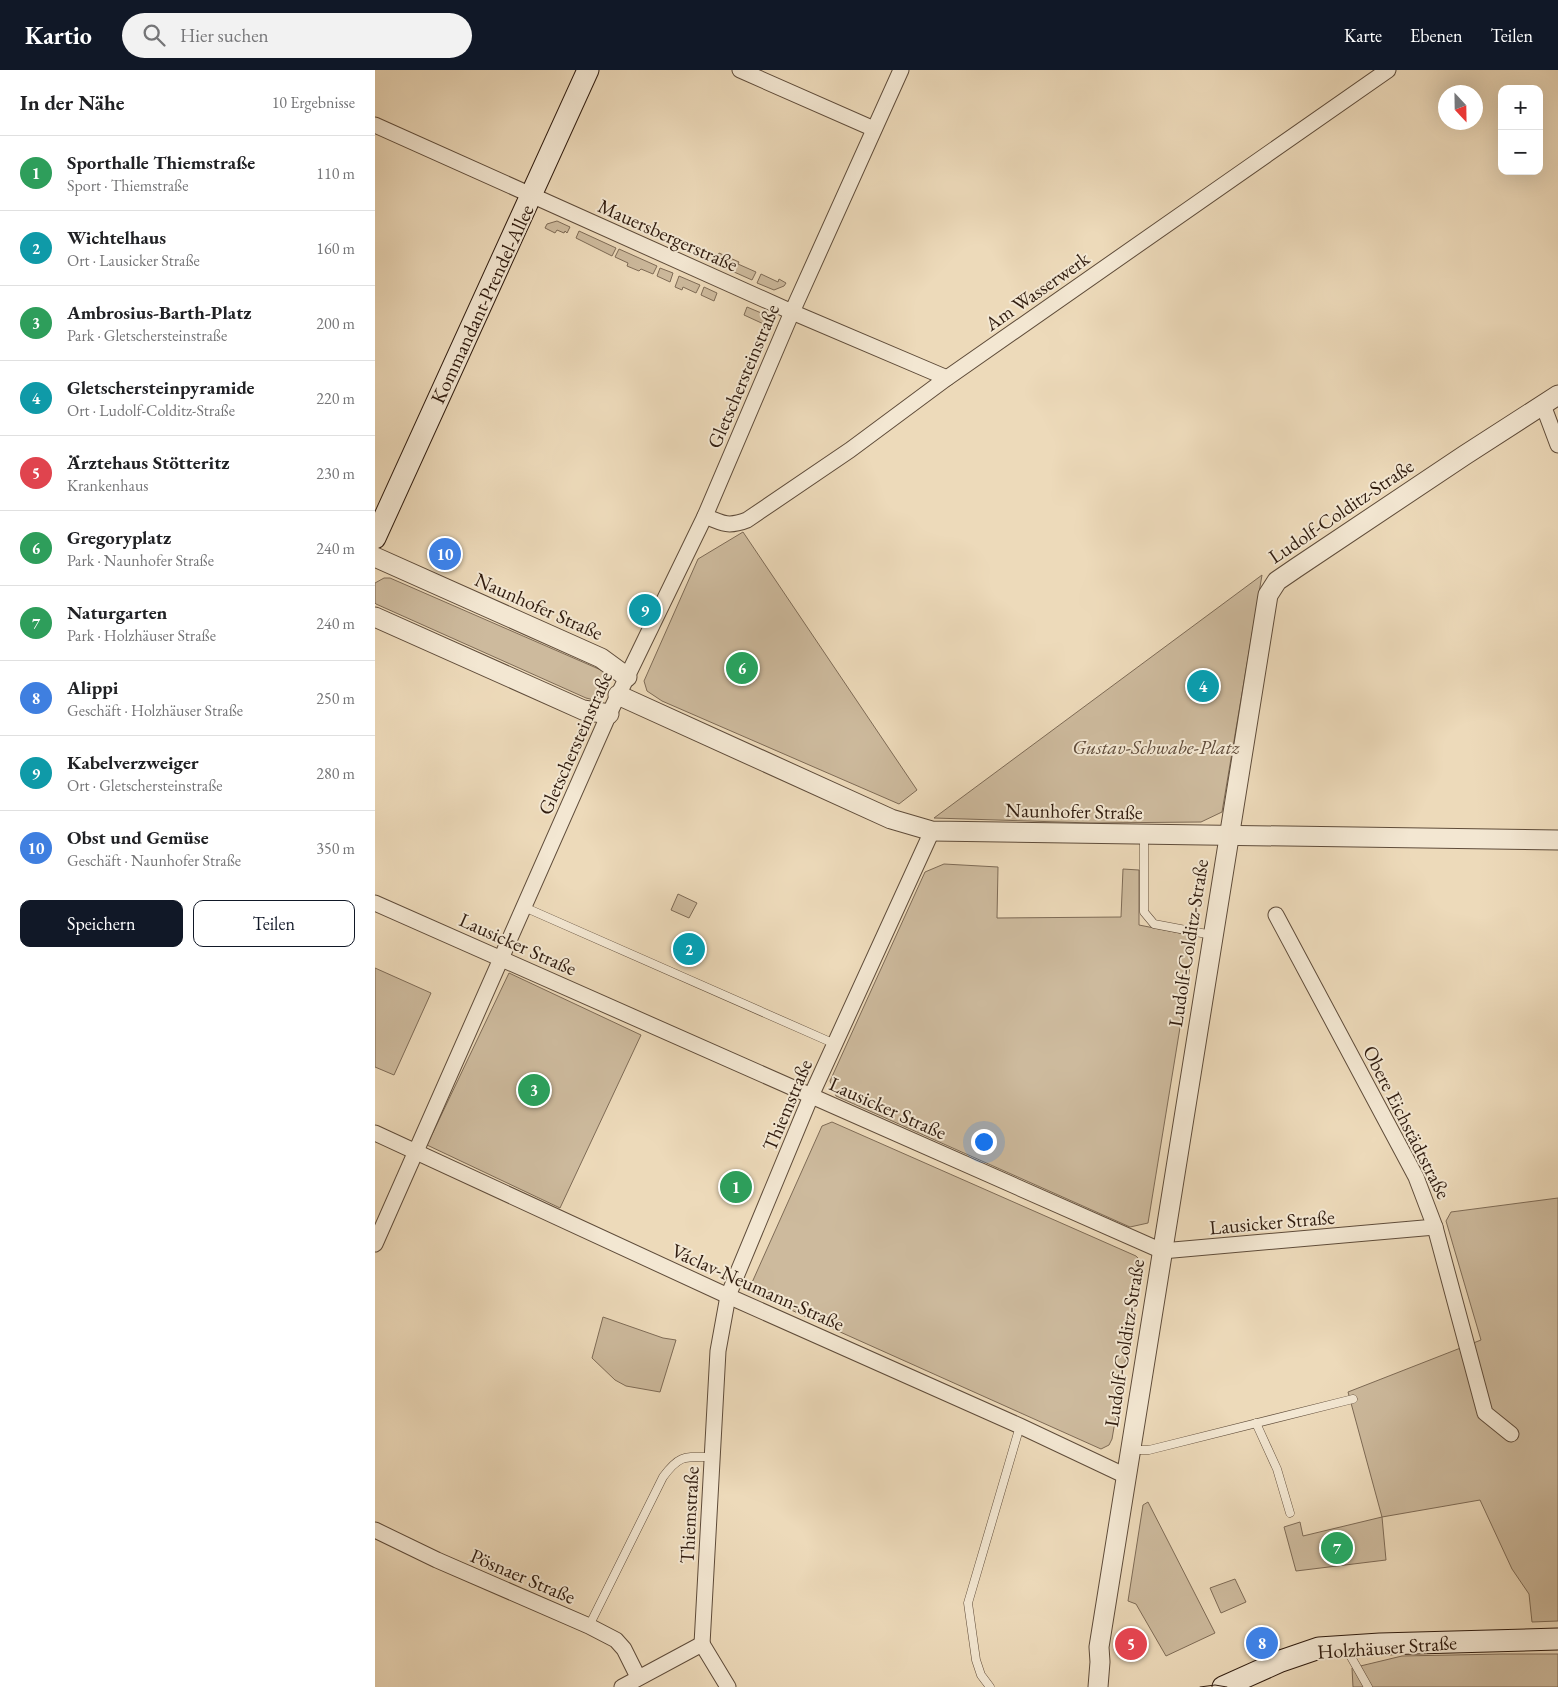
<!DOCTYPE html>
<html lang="de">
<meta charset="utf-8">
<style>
:root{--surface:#fff;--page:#f2f2f2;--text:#202124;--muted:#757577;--line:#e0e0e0;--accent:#111827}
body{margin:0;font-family:"EB Garamond",serif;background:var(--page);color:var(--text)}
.controls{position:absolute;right:15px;top:15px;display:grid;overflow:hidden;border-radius:10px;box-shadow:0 5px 20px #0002}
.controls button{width:45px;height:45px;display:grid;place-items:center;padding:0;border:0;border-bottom:1px solid var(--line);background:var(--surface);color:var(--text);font:25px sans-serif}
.compass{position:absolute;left:1063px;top:15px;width:45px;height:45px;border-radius:50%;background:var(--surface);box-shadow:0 5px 20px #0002;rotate:158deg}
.you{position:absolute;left:608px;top:1071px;width:18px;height:18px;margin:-12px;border:4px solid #fff;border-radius:50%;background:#1a73e8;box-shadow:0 0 0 8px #1a73e833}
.badge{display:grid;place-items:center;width:32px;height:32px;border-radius:50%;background:var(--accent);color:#fff;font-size:16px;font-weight:700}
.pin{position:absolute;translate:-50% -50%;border:2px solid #fff;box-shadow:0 1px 5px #0006}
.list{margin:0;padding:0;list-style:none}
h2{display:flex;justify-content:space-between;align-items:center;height:65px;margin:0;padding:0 20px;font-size:21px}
h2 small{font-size:16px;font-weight:400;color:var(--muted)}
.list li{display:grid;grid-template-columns:32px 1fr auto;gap:15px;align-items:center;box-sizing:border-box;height:75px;padding:0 20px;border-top:1px solid var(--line)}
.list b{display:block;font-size:19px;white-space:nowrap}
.list p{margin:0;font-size:16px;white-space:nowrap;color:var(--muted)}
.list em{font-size:16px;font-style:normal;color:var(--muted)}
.actions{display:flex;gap:10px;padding:15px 20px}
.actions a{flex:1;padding:11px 0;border:1px solid var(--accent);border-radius:10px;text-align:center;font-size:18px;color:var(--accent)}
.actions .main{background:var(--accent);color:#fff}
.icon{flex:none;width:28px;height:28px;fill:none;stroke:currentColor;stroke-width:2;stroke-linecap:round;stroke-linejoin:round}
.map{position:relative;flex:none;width:1183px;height:1617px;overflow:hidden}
header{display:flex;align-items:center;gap:30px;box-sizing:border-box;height:70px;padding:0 25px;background:var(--accent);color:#fff}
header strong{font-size:24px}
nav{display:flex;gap:28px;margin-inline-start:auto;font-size:18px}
.search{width:350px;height:45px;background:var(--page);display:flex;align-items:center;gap:12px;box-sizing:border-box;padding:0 18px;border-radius:28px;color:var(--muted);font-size:19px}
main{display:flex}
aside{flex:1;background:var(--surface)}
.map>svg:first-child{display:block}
</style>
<header>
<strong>Kartio</strong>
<div class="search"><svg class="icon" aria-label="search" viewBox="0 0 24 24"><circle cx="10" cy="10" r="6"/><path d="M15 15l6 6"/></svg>Hier suchen</div>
<nav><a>Karte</a><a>Ebenen</a><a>Teilen</a></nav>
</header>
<main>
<aside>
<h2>In der Nähe<small>10 Ergebnisse</small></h2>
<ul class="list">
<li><span class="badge" style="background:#2e9e5b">1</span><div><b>Sporthalle Thiemstraße</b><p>Sport · Thiemstraße</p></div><em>110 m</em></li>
<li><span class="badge" style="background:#0f9aa8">2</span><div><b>Wichtelhaus</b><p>Ort · Lausicker Straße</p></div><em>160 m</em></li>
<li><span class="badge" style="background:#2e9e5b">3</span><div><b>Ambrosius-Barth-Platz</b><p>Park · Gletschersteinstraße</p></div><em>200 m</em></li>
<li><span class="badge" style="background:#0f9aa8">4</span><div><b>Gletschersteinpyramide</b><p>Ort · Ludolf-Colditz-Straße</p></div><em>220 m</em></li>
<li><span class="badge" style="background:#e0444e">5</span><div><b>Ärztehaus Stötteritz</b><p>Krankenhaus</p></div><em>230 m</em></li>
<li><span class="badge" style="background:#2e9e5b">6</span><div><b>Gregoryplatz</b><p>Park · Naunhofer Straße</p></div><em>240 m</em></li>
<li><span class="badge" style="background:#2e9e5b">7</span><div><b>Naturgarten</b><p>Park · Holzhäuser Straße</p></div><em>240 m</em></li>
<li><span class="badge" style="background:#3f7fe0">8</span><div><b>Alippi</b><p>Geschäft · Holzhäuser Straße</p></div><em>250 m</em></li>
<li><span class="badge" style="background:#0f9aa8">9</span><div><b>Kabelverzweiger</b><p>Ort · Gletschersteinstraße</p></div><em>280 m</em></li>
<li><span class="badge" style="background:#3f7fe0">10</span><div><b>Obst und Gemüse</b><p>Geschäft · Naunhofer Straße</p></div><em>350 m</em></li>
</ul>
<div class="actions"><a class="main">Speichern</a><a>Teilen</a></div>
</aside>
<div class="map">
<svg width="1183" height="1617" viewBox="0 0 1183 1617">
<rect width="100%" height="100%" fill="#eddaba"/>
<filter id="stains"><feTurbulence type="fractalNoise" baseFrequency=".004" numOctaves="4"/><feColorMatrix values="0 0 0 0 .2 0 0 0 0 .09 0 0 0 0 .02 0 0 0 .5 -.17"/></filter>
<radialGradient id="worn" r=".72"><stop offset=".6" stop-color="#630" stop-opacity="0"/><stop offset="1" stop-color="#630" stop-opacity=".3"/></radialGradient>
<!-- green -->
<g fill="#cdba9d" stroke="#7e6b56">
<polygon points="182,151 195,157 192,163 190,161 189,163 182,160 180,163 170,158 172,154"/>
<polygon points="204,161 241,178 237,186 201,168"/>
<polygon points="244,179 282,196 278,204 266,199 264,201 252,196 253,193 240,187"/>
<polygon points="344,183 364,192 363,194 381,202 377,210 339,193"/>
<polygon points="285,198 298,203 295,212 282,206"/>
<polygon points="386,204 403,212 404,209 411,213 409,216 399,220 382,213"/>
<polygon points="304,206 325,215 321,223 308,217 307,220 300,217"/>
<polygon points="329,217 342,223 339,231 326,225"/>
<polygon points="372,237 391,245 395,252 393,256 369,245"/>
<polygon points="368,462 542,720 524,734 287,631 272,621 269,611 323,489"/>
<polygon points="887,505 847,742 826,752 716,753 559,748"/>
<polygon points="9,508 15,508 226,600 233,607 223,631 211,628 1,534 0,533 0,513"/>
<polygon points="569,794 623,797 622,848 746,847 748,799 764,800 764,855 820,866 773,1153 755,1157 461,1026 455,1011 550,802"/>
<polygon points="303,824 322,833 314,848 296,840"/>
<polygon points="0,898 56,923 19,1005 0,997"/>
<polygon points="134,903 266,965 185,1138 52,1075"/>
<polygon points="457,1052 761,1186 764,1189 766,1199 737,1369 734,1375 726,1379 376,1222 375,1217 447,1056"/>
<polygon points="1183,1128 1183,1551 1157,1552 1154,1524 1137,1499 1105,1430 1007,1447 1011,1490 921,1501 909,1457 925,1452 928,1466 1007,1447 973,1322 1106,1270 1071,1151 1076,1142"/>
<polygon points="228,1247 288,1268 301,1270 285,1322 251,1316 240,1310 217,1288"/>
<polygon points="773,1432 840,1563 791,1586 761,1534 753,1531 768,1435"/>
<polygon points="860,1509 871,1532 846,1543 835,1518"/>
<polygon points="1127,1584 1183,1584 1183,1617 978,1617 977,1598 1027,1586"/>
</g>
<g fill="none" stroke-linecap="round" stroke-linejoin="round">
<defs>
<g id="service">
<polyline points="769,764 769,842 779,854 837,865"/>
<polyline points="149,837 460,974"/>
<polyline points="881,1353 902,1399 915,1443"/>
<polyline points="757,1380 774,1380 978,1329"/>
<path d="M 214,1556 L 288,1407 C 305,1384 310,1387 337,1387"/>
<polyline points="971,1578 993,1617"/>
<polyline points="615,1617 606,1605 601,1590 593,1533 645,1356"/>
</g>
<g id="minor">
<polyline points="365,0 499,59"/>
<polyline points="0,55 417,242 572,308"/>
<polyline points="1168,335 1183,375"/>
<path d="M 330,446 C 348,454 354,457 372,450 L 475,380 L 572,308 L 1013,0"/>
<polyline points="0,833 787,1181 1060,1157"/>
<polyline points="901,845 1041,1107 1060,1157 1110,1343 1136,1364"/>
<polyline points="0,1063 353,1226 645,1356 751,1406"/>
<polyline points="0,1174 234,644 330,446 417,242 526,0"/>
<polyline points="0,1460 62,1490 214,1556 241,1570 249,1579 263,1607"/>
<polyline points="327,1574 343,1281 353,1226 436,1026 557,761"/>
<polyline points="327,1574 353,1617"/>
<polyline points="247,1617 327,1574"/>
</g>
<g id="tertiary">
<polyline points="0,487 226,588 252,607"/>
<polyline points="0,547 208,640 234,644"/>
<polyline points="243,625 516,749 557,761 1183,770"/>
<polyline points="723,1617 725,1592 724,1577 893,525 902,511 921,498 1090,385 1183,325"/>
</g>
<g id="secondary">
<polyline points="0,468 213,0"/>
<polyline points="848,1617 906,1591 944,1578 1005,1574 1183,1569"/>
</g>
</defs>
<!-- service casing -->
<use href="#service" stroke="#5f4c3a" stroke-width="9"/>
<!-- minor casing -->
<use href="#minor" stroke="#5f4c3a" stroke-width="17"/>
<!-- tertiary casing -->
<use href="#tertiary" stroke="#5f4c3a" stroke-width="21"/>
<!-- secondary casing -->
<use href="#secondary" stroke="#301c0f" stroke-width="23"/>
<!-- service -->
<use href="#service" stroke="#f3e7d2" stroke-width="8"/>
<!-- minor -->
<use href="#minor" stroke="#f3e7d2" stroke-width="15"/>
<!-- tertiary -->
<use href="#tertiary" stroke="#f3e7d2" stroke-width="19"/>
<!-- secondary -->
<use href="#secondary" stroke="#f3e7d2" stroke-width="21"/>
<!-- tram -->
<polyline stroke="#301c0f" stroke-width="1" points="825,1617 840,1615 852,1617"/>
</g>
<g text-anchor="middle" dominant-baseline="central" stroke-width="4" stroke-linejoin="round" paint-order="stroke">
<!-- street labels -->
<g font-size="20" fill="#301c0f" stroke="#f3e7d2">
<text transform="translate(293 165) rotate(24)">Mauersbergerstraße</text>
<text transform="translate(662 221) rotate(-35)">Am Wasserwerk</text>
<text transform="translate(107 234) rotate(-65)">Kommandant-Prendel-Allee</text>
<text transform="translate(368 306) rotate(-67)">Gletschersteinstraße</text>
<text transform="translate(966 441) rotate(-34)">Ludolf-Colditz-Straße</text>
<text transform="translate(164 536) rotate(24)">Naunhofer Straße</text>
<text transform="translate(200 673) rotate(-66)">Gletschersteinstraße</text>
<text transform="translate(699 741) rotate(1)">Naunhofer Straße</text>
<text transform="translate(813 873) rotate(-81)">Ludolf-Colditz-Straße</text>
<text transform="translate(143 874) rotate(24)">Lausicker Straße</text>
<text transform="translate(412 1035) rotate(-67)">Thiemstraße</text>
<text transform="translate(513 1038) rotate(24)">Lausicker Straße</text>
<text transform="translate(1032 1052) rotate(63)">Obere Eichstädtstraße</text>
<text transform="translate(897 1152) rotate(-5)">Lausicker Straße</text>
<text transform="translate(383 1217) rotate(24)">Václav-Neumann-Straße</text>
<text transform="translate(749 1273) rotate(-81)">Ludolf-Colditz-Straße</text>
<text transform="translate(314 1445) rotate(-87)">Thiemstraße</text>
<text transform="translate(148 1506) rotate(23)">Pösnaer Straße</text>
<text transform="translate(1012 1577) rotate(-4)">Holzhäuser Straße</text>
</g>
<!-- park labels -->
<g font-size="20" font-style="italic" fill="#5f4b3a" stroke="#f3e7d2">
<text x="781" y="677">Gustav-Schwabe-Platz</text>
</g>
</g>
<rect width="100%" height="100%" filter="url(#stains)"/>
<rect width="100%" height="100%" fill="url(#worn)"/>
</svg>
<div class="controls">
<button>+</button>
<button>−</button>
</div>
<svg class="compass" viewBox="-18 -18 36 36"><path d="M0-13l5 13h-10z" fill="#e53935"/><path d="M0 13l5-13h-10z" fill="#757577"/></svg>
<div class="you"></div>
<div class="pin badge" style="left:361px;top:1117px;background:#2e9e5b">1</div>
<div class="pin badge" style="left:314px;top:879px;background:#0f9aa8">2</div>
<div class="pin badge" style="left:159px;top:1020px;background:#2e9e5b">3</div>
<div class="pin badge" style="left:828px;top:616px;background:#0f9aa8">4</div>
<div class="pin badge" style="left:756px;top:1574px;background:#e0444e">5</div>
<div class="pin badge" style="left:367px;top:598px;background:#2e9e5b">6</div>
<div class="pin badge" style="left:962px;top:1478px;background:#2e9e5b">7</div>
<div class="pin badge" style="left:887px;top:1573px;background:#3f7fe0">8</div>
<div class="pin badge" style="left:270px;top:540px;background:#0f9aa8">9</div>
<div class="pin badge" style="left:70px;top:484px;background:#3f7fe0">10</div>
</div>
</main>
